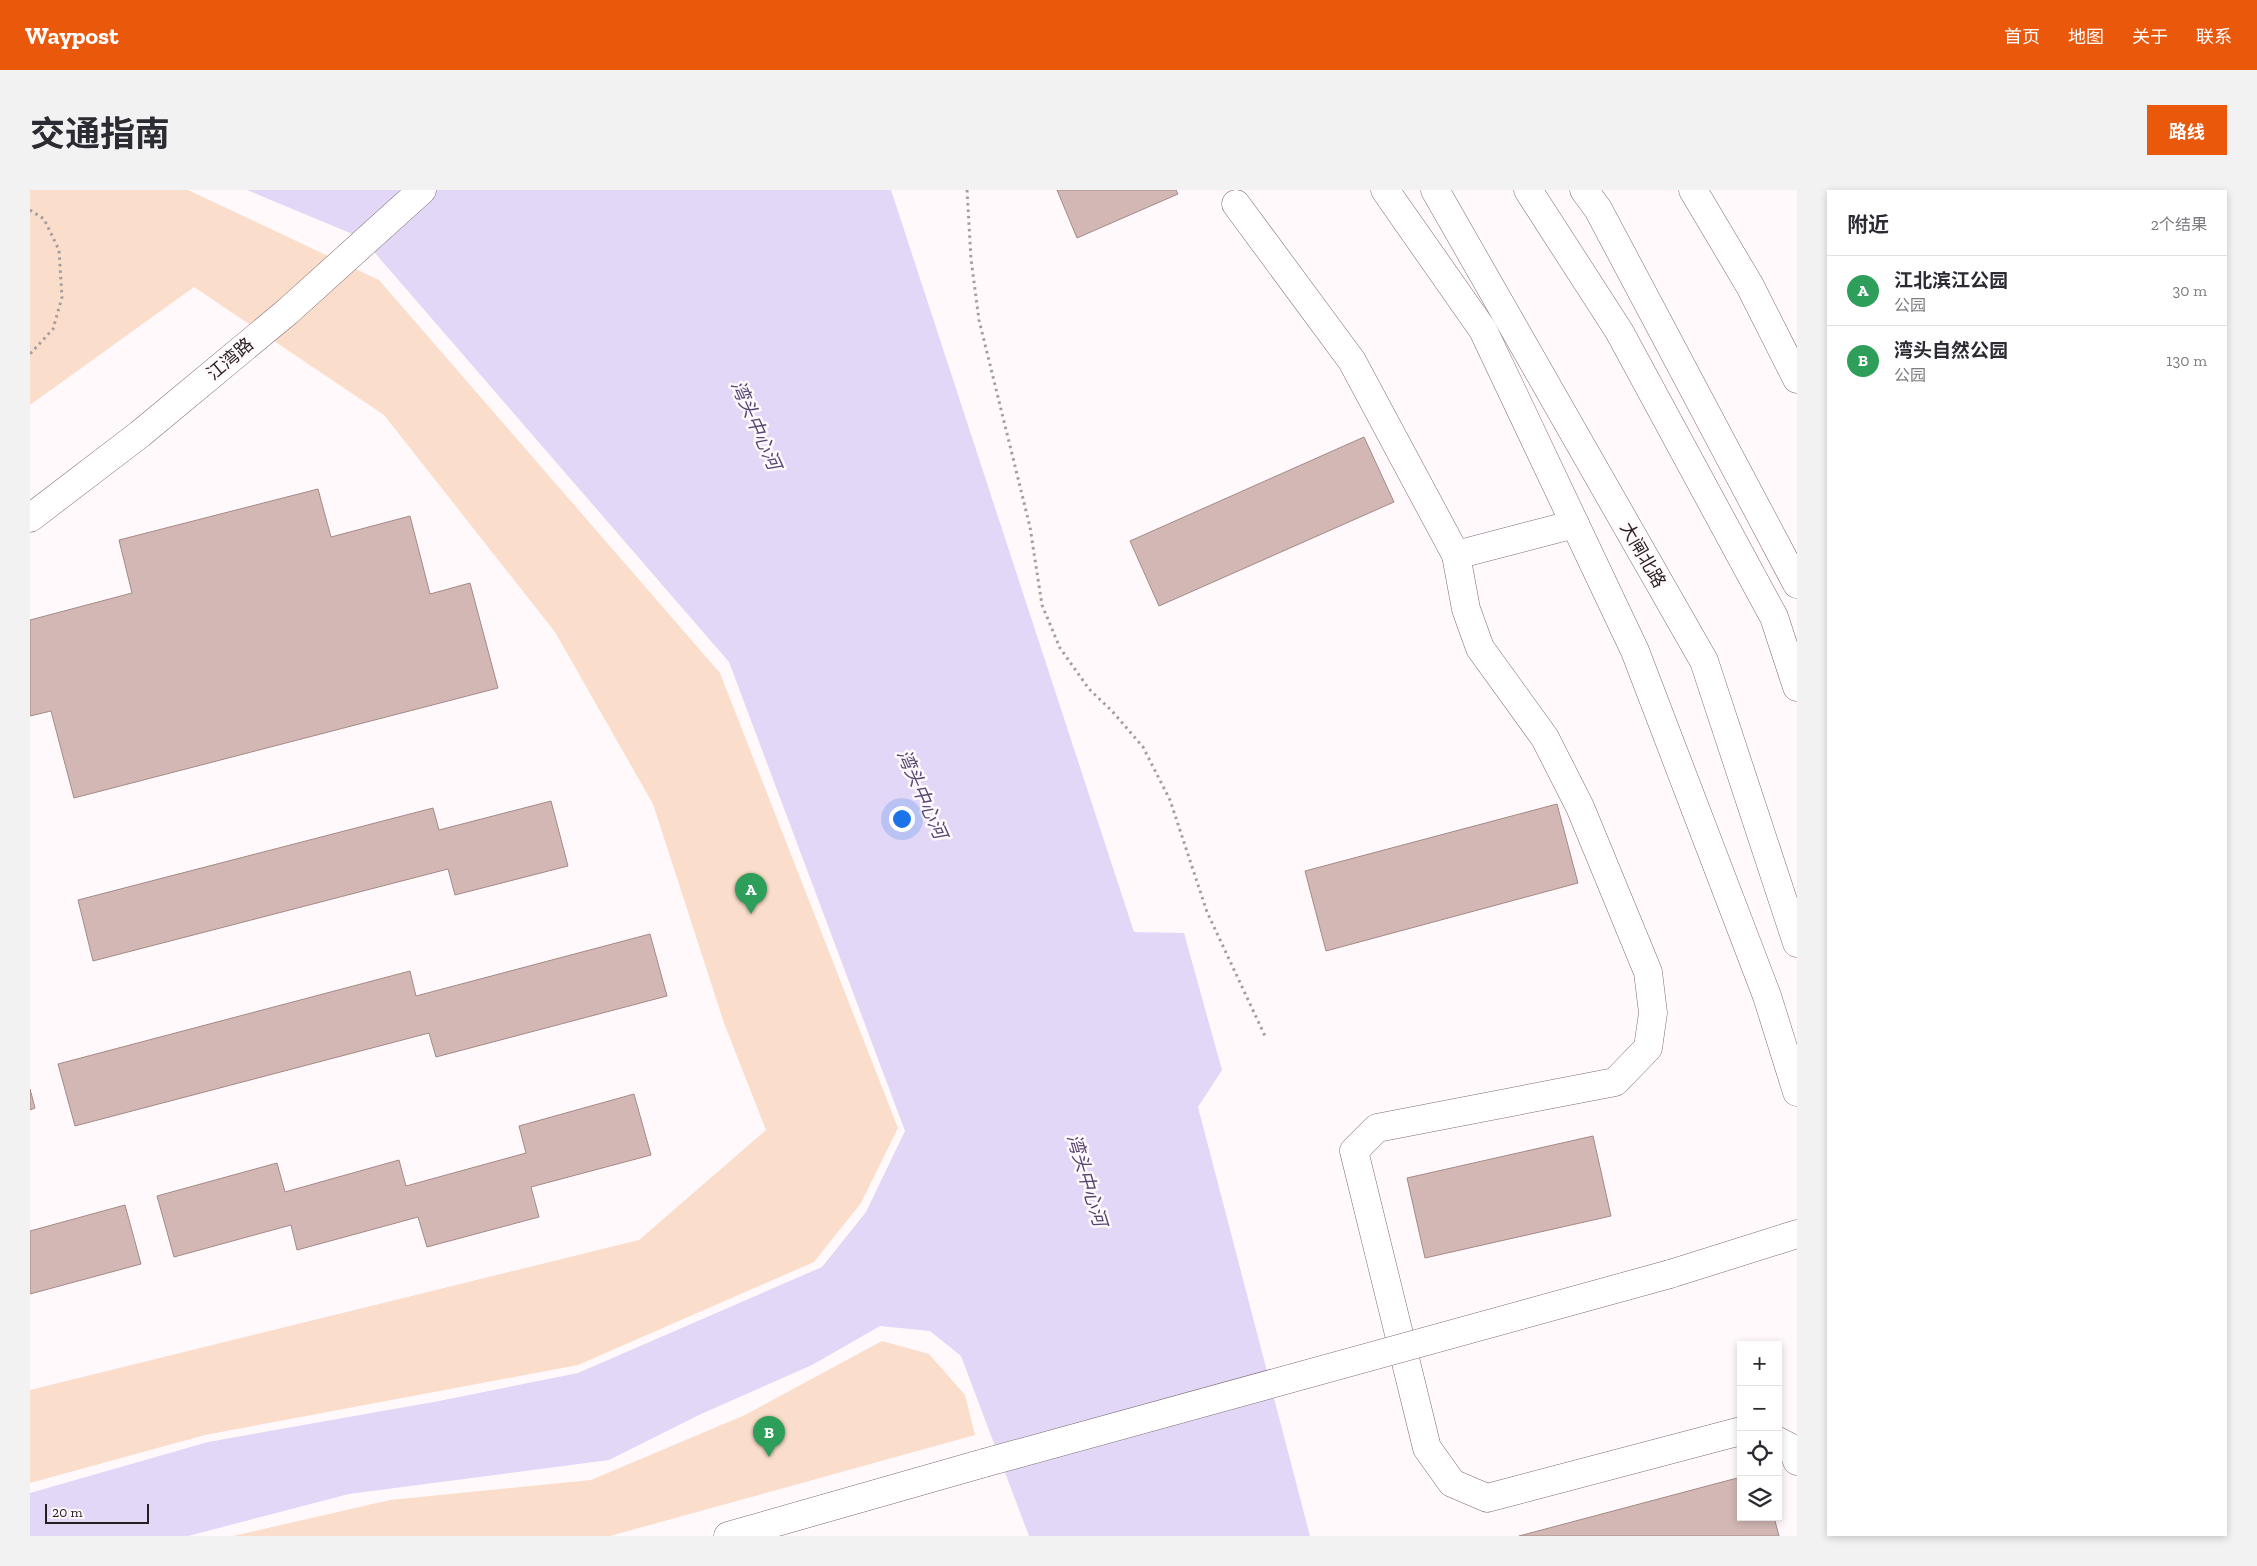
<!DOCTYPE html>
<html lang="zh">
<meta charset="utf-8">
<style>
:root{--surface:#fff;--page:#f2f2f3;--text:#2b2b33;--muted:#7c7c81;--line:#e1e1e2;--accent:#ea580c}
body{margin:0;font-family:"Zilla Slab","Noto Sans SC",serif;background:var(--page);color:var(--text)}
.controls{position:absolute;right:15px;bottom:15px;display:grid;overflow:hidden;border-radius:0px;box-shadow:0 2px 8px #0003}
.controls button{width:45px;height:45px;display:grid;place-items:center;padding:0;border:0;border-bottom:1px solid var(--line);background:var(--surface);color:var(--text);font:25px sans-serif}
.scale{position:absolute;left:15px;bottom:12px;width:104px;box-sizing:border-box;padding-left:5px;border:2px solid #271e21;border-top:0;font-size:14px;line-height:18px;white-space:nowrap;color:#271e21;-webkit-text-stroke:4px #fff9fb;paint-order:stroke}
.you{position:absolute;left:871px;top:628px;width:18px;height:18px;margin:-12px;border:4px solid #fff;border-radius:50%;background:#1a73e8;box-shadow:0 0 0 8px #1a73e833}
.badge{display:grid;place-items:center;width:32px;height:32px;border-radius:50%;background:var(--accent);color:#fff;font-size:16px;font-weight:700}
.pin{position:absolute;translate:-50% -41px;filter:drop-shadow(0 1px 2px #0008)}
.pin::after{content:'';position:absolute;top:26px;width:18px;height:15px;background:inherit;clip-path:polygon(0 0,100% 0,50% 100%)}
.list{margin:0;padding:0;list-style:none}
h2{display:flex;justify-content:space-between;align-items:center;height:65px;margin:0;padding:0 20px;font-size:21px}
h2 small{font-size:16px;font-weight:400;color:var(--muted)}
.list li{display:grid;grid-template-columns:32px 1fr auto;gap:15px;align-items:center;box-sizing:border-box;height:70px;padding:0 20px;border-top:1px solid var(--line)}
.list b{display:block;font-size:19px;white-space:nowrap}
.list p{margin:0;font-size:16px;white-space:nowrap;color:var(--muted)}
.list em{font-size:16px;font-style:normal;color:var(--muted)}
.icon{flex:none;width:28px;height:28px;fill:none;stroke:currentColor;stroke-width:2;stroke-linecap:round;stroke-linejoin:round}
.map{position:relative;flex:none;width:1767px;height:1346px;overflow:hidden;border-radius:0px}
header{display:flex;align-items:center;gap:30px;box-sizing:border-box;height:70px;padding:0 25px;background:var(--accent);color:#fff}
header strong{font-size:24px}
nav{display:flex;gap:28px;margin-inline-start:auto;font-size:18px}
.intro{display:flex;align-items:center;justify-content:space-between;box-sizing:border-box;height:120px;padding:0 30px}
h1{margin:0;font-size:35px}
.button{padding:12px 22px;border-radius:0px;background:var(--accent);color:#fff;font-size:18px;font-weight:700}
main{display:flex;gap:30px;padding:0 30px}
aside{flex:1;background:var(--surface);border-radius:0px;box-shadow:0 2px 8px #0003}
.map>svg:first-child{display:block}
</style>
<header>
<strong>Waypost</strong>
<nav><a>首页</a><a>地图</a><a>关于</a><a>联系</a></nav>
</header>
<div class="intro"><h1>交通指南</h1><a class="button">路线</a></div>
<main>
<div class="map">
<svg width="1767" height="1346" viewBox="0 0 1767 1346">
<rect width="100%" height="100%" fill="#fff9fb"/>
<!-- green -->
<g fill="#fbddcb">
<polygon points="0,0 158,0 349,90 690,483 868,938 831,1013 784,1072 548,1175 175,1245 0,1293 0,1200 609,1050 736,940 694,833 623,614 525,442 354,225 164,97 0,215"/>
<polygon points="852,1151 899,1164 935,1205 945,1245 580,1346 203,1346 360,1310 561,1290 715,1225"/>
</g>
<!-- water -->
<polygon fill="#e2d7f7" points="217,0 861,0 1104,742 1154,743 1192,880 1168,917 1280,1346 999,1346 931,1166 900,1141 850,1136 782,1175 671,1224 579,1270 319,1304 158,1346 0,1346 0,1303 178,1252 409,1211 548,1183 792,1077 836,1022 875,941 699,472 332,48"/>
<!-- building -->
<g fill="#d2b7b4" stroke="#a48a87">
<polygon points="1027,0 1146,0 1148,4 1047,48"/>
<polygon points="1334,247 1364,312 1129,416 1100,351"/>
<polygon points="288,299 301,347 380,326 400,404 440,393 468,498 44,608 21,521 0,526 0,430 102,403 89,350"/>
<polygon points="521,611 538,676 425,705 418,679 63,771 48,710 403,618 409,640"/>
<polygon points="1527,614 1548,693 1296,761 1275,681"/>
<polygon points="620,744 637,806 406,867 399,843 45,936 28,874 380,781 386,806"/>
<polygon points="0,899 5,918 0,920"/>
<polygon points="604,904 621,965 501,997 509,1027 397,1057 388,1027 267,1060 261,1035 144,1067 127,1006 247,973 255,1002 369,970 376,996 496,963 489,936"/>
<polygon points="1563,946 1581,1026 1395,1068 1377,988"/>
<polygon points="95,1015 111,1074 0,1104 0,1041"/>
<polygon points="1711,1287 1711,1327 1744,1327 1749,1346 1489,1346"/>
</g>
<g fill="none" stroke-linecap="round" stroke-linejoin="round">
<defs>
<g id="minor">
<polyline points="1355,0 1453,140 1605,461 1737,806 1767,902"/>
<polyline points="1554,0 1568,19 1767,394"/>
<polyline points="1663,0 1720,96 1767,189"/>
<polyline points="1206,14 1322,171 1426,365"/>
<polyline points="0,328 110,244 257,122 392,0"/>
<polyline points="1545,334 1426,365 1436,419 1450,458 1515,548 1550,617 1618,782 1623,823 1618,858 1585,892 1347,938 1324,961 1397,1258 1422,1293 1457,1308 1711,1241"/>
<polyline points="1640,1084 1767,1044"/>
<polyline points="1748,1251 1763,1259 1767,1271"/>
<polyline points="698,1346 954,1273"/>
</g>
<g id="major">
<polyline points="1405,0 1674,471 1767,753"/>
<polyline points="1498,0 1589,141 1744,427 1767,497"/>
</g>
</defs>
<!-- minor casing -->
<use href="#minor" stroke="#816a71" stroke-width="29"/>
<!-- major casing -->
<use href="#major" stroke="#816a71" stroke-width="29"/>
<!-- path -->
<g stroke="#a59ea0" stroke-width="3" stroke-dasharray="2.5 4" stroke-linecap="butt">
<polyline points="937,0 941,69 949,130 1000,337 1012,415 1030,458 1059,499 1082,521 1113,557 1140,610 1177,722 1235,846"/>
<polyline points="0,20 14,29 29,60 32,107 23,139 0,164"/>
</g>
<!-- minor -->
<use href="#minor" stroke="#fff" stroke-width="28"/>
<!-- major -->
<use href="#major" stroke="#fff" stroke-width="28"/>
<defs>
<polyline id="minor-bridge" points="954,1273 1640,1084"/>
</defs>
<!-- minor-bridge casing -->
<use href="#minor-bridge" stroke="#816a71" stroke-width="29" stroke-linecap="butt"/>
<!-- minor-bridge -->
<use href="#minor-bridge" stroke="#fff" stroke-width="28"/>
</g>
<g text-anchor="middle" dominant-baseline="central" stroke-width="5" stroke-linejoin="round" paint-order="stroke">
<!-- street labels -->
<g font-size="18" fill="#271e21" stroke="#fff9fb">
<text transform="translate(200 169) rotate(-40)">江湾路</text>
<text transform="translate(1613 365) rotate(60)">大闸北路</text>
</g>
<!-- water labels -->
<g font-size="19" font-style="italic" fill="#584673" stroke="#fff9fb">
<text transform="translate(726 235) rotate(66)">湾头中心河</text>
<text transform="translate(892 604) rotate(66)">湾头中心河</text>
<text transform="translate(1057 990) rotate(73)">湾头中心河</text>
</g>
</g>
</svg>
<div class="controls">
<button>+</button>
<button>−</button>
<button><svg class="icon" aria-label="locate" viewBox="0 0 24 24"><circle cx="12" cy="12" r="6"/><path d="M12 2v4M12 18v4M2 12h4M18 12h4"/></svg></button>
<button><svg class="icon" aria-label="layers" viewBox="0 0 24 24"><path d="M12 4l9 5-9 5-9-5zM3 14l9 5 9-5"/></svg></button>
</div>
<div class="scale">20 m</div>
<div class="you"></div>
<div class="pin badge" style="left:721px;top:724px;background:#2e9e5b">A</div>
<div class="pin badge" style="left:739px;top:1267px;background:#2e9e5b">B</div>
</div>
<aside>
<h2>附近<small>2个结果</small></h2>
<ul class="list">
<li><span class="badge" style="background:#2e9e5b">A</span><div><b>江北滨江公园</b><p>公园</p></div><em>30 m</em></li>
<li><span class="badge" style="background:#2e9e5b">B</span><div><b>湾头自然公园</b><p>公园</p></div><em>130 m</em></li>
</ul>
</aside>
</main>
